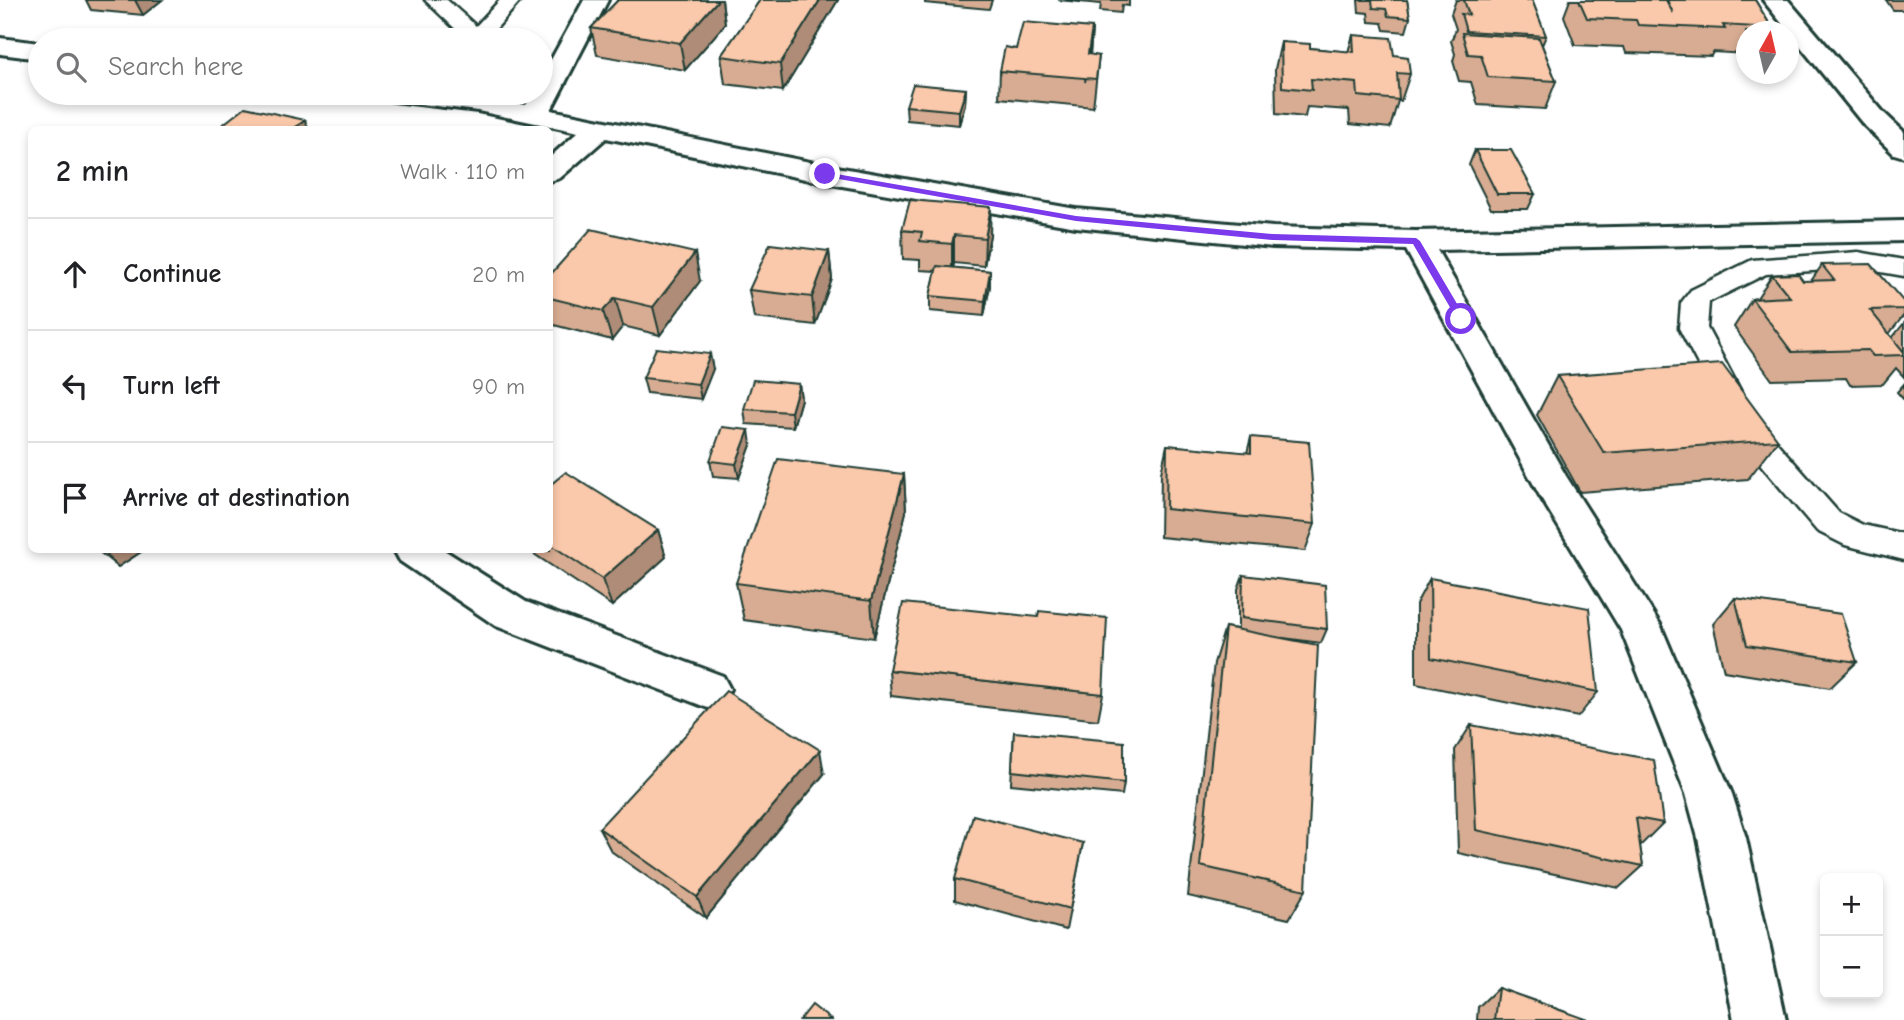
<!DOCTYPE html>
<meta charset="utf-8">
<style>
:root{--surface:#fff;--page:#f2f2f2;--text:#202124;--muted:#757577;--line:#e0e0e0}
body{margin:0;font-family:"Comic Neue",sans-serif;background:var(--page);color:var(--text)}
.controls{position:absolute;right:21px;bottom:21px;display:grid;overflow:hidden;border-radius:10px;box-shadow:0 4px 10px #0003}
.controls button{width:63px;height:63px;display:grid;place-items:center;padding:0;border:0;border-bottom:2px solid var(--line);background:var(--surface);color:var(--text);font:35px sans-serif}
.compass{position:absolute;left:1736px;top:21px;width:63px;height:63px;border-radius:50%;background:var(--surface);box-shadow:0 4px 10px #0003;rotate:8deg}
.stop{position:absolute;width:21px;height:21px;margin:-16px;border:5px solid #7c3aed;border-radius:50%;background:#fff}
.stop.end{background:#7c3aed;border-color:#fff;box-shadow:0 2px 7px #0008}
.list{margin:0;padding:0;list-style:none}
h2{display:flex;justify-content:space-between;align-items:center;height:91px;margin:0;padding:0 28px;font-size:30px}
h2 small{font-size:23px;font-weight:400;color:var(--muted)}
.list li{display:grid;grid-template-columns:46px 1fr auto;gap:21px;align-items:center;box-sizing:border-box;height:112px;padding:0 28px;border-top:2px solid var(--line)}
.list b{display:block;font-size:26px;white-space:nowrap}
.list em{font-size:23px;font-style:normal;color:var(--muted)}
.icon{flex:none;width:38px;height:38px;fill:none;stroke:currentColor;stroke-width:2;stroke-linecap:round;stroke-linejoin:round}
.map{position:relative;flex:none;width:1904px;height:1020px;overflow:hidden}
.search{position:absolute;background:var(--surface);box-shadow:0 4px 10px #0003;left:28px;top:28px;width:525px;height:77px;display:flex;align-items:center;gap:18px;box-sizing:border-box;padding:0 24px;border-radius:38px;color:var(--muted);font-size:26px}
.panel{position:absolute;background:var(--surface);box-shadow:0 4px 10px #0003;left:28px;top:126px;width:525px;height:427px;border-radius:10px}
.map>svg:first-child{display:block}
</style>
<div class="map">
<svg width="1904" height="1020" viewBox="0 0 1904 1020">
<rect width="100%" height="100%" fill="#fff"/>
<filter id="ink" filterUnits="userSpaceOnUse"><feTurbulence type="fractalNoise" baseFrequency=".0143" numOctaves="2"/><feDisplacementMap in="SourceGraphic" scale="14" xChannelSelector="R" yChannelSelector="G"/><feConvolveMatrix kernelMatrix="1 2 1 2 8 2 1 2 1" color-interpolation-filters="sRGB"/></filter>
<g filter="url(#ink)">
<g fill="none" stroke-linecap="round" stroke-linejoin="round">
<defs>
<g id="service">
<polygon points="425,0 447,0 476,26 500,0 521,0 488,38 489,40 467,40"/>
<polygon points="473,93 495,93 486,108 470,108 467,103"/>
<polygon points="1858,252 1904,260 1904,276 1858,268 1766,274 1709,302 1707,328 1755,418 1839,513 1863,525 1904,534 1904,560 1845,545 1817,531 1734,433 1679,328 1681,303 1691,290 1752,260"/>
</g>
<g id="minor">
<polygon points="584,0 608,0 551,110 825,165 1076,209 1273,227 1416,231 1904,221 1904,241 1437,250 1566,476 1660,624 1732,794 1746,838 1786,1020 1734,1020 1698,838 1686,794 1621,630 1540,496 1406,250 1273,247 1076,227 825,183 606,138 560,178 550,181 550,157 578,132 478,111 394,101 384,99 380,93 461,93 526,105 533,93 541,93 541,78"/>
<polygon points="1763,0 1788,0 1884,113 1904,132 1904,157 1894,154 1864,125"/>
<polygon points="0,38 40,43 40,59 0,54"/>
<polygon points="394,550 444,550 526,602 723,676 730,689 723,702 708,708 496,626 400,561"/>
</g>
</defs>
<!-- service casing -->
<use href="#service" stroke="#1f3d34" stroke-width="5"/>
<!-- minor casing -->
<use href="#minor" stroke="#1f3d34" stroke-width="6"/>
<!-- service -->
<use href="#service" fill="#fff" fill-rule="evenodd"/>
<!-- minor -->
<use href="#minor" fill="#fff" fill-rule="evenodd"/>
</g>
<!-- wall -->
<g fill="#d7ac92" stroke="#1f3d34" stroke-width="2">
<polygon points="86,0 162,0 143,15 91,10"/>
<polygon points="618,0 722,0 725,24 685,70 597,55 591,28"/>
<polygon points="760,0 838,0 783,91 725,84 721,56"/>
<polygon points="925,0 992,0 989,9 925,3"/>
<polygon points="1058,0 1129,0 1129,6 1122,5 1121,13 1100,11 1101,4"/>
<polygon points="1358,0 1407,0 1410,18 1406,32 1384,30 1382,23 1369,22 1368,13 1359,12"/>
<polygon points="1456,0 1532,0 1546,36 1542,45 1556,81 1545,109 1478,105 1471,82 1459,81 1453,61 1455,54 1451,41 1456,29 1451,14"/>
<polygon points="1570,0 1755,0 1772,28 1770,32 1746,32 1746,54 1713,52 1711,56 1626,53 1624,47 1575,45 1564,16"/>
<polygon points="1886,0 1904,0 1904,10 1893,10"/>
<polygon points="1092,28 1090,55 1099,56 1093,107 999,98 1000,71 1016,49"/>
<polygon points="1353,35 1394,55 1410,74 1401,101 1398,101 1390,128 1350,124 1349,110 1307,107 1305,117 1276,114 1275,69 1281,42 1310,48 1348,52"/>
<polygon points="966,89 965,104 959,125 907,120 906,106"/>
<polygon points="1475,150 1535,194 1528,209 1491,209 1469,165"/>
<polygon points="902,230 990,235 984,266 954,263 953,268 990,271 990,286 984,316 930,311 930,296 936,271 920,270 920,260 903,259"/>
<polygon points="829,251 832,279 815,325 754,318 749,290"/>
<polygon points="1822,265 1904,302 1904,315 1889,334 1892,338 1904,323 1904,377 1896,368 1883,384 1850,385 1846,378 1772,380 1734,327 1752,299 1757,298 1772,275 1803,281 1811,281"/>
<polygon points="550,275 700,281 660,335 623,326 612,340 550,324"/>
<polygon points="713,369 701,399 647,393 643,378"/>
<polygon points="1557,376 1778,440 1748,479 1580,492 1537,415"/>
<polygon points="799,384 801,399 793,427 746,424 744,409"/>
<polygon points="1904,384 1904,400 1897,392"/>
<polygon points="1251,437 1315,524 1305,551 1160,537 1161,473 1167,445 1247,453"/>
<polygon points="751,445 739,478 713,476 710,461"/>
<polygon points="904,474 906,512 874,638 744,620 736,583"/>
<polygon points="550,485 658,530 666,557 612,606 528,550 550,550"/>
<polygon points="97,550 144,550 118,567"/>
<polygon points="1243,575 1327,629 1321,643 1283,638 1306,890 1289,919 1188,896 1214,663 1225,627 1238,629 1238,589"/>
<polygon points="1430,578 1598,692 1578,717 1416,684 1416,604"/>
<polygon points="1735,598 1857,662 1830,688 1724,671 1713,624"/>
<polygon points="889,670 1103,694 1098,720 891,696"/>
<polygon points="1471,725 1663,823 1640,846 1643,866 1619,888 1458,853 1455,750"/>
<polygon points="1014,732 1124,783 1122,795 1011,784"/>
<polygon points="824,774 706,918 611,851 599,828"/>
<polygon points="1083,843 1066,930 955,900 955,879"/>
<polygon points="1498,988 1588,1020 1477,1020 1478,1007"/>
</g>
<!-- shaded-wall -->
<g fill="#af8c77" stroke="#1f3d34" stroke-width="2">
<polygon points="135,0 162,0 143,15"/>
<polygon points="718,0 722,0 725,24 685,70 680,43"/>
<polygon points="820,0 838,0 783,91 780,64"/>
<polygon points="1092,28 1090,55 1085,82 1088,54"/>
<polygon points="966,89 965,104 959,125 959,111"/>
<polygon points="305,120 309,130 292,130"/>
<polygon points="991,207 990,235 984,266 985,238"/>
<polygon points="954,235 954,263 952,273 952,244"/>
<polygon points="829,251 832,279 815,325 812,297"/>
<polygon points="695,253 700,281 660,335 653,307"/>
<polygon points="990,271 990,286 984,316 985,301"/>
<polygon points="615,298 623,326 612,340 603,311"/>
<polygon points="710,354 713,369 701,399 698,384"/>
<polygon points="799,384 801,399 793,427 791,412"/>
<polygon points="749,430 751,445 739,478 736,464"/>
<polygon points="904,474 906,512 874,638 871,601"/>
<polygon points="658,530 666,557 612,606 602,579"/>
<polygon points="110,550 144,550 118,567 105,553"/>
<polygon points="820,750 824,774 706,918 697,897"/>
</g>
<!-- building -->
<g fill="#fac8aa" stroke="#1f3d34" stroke-width="2">
<polygon points="618,0 718,0 680,43 591,28"/>
<polygon points="760,0 820,0 780,64 721,56"/>
<polygon points="1372,0 1407,0 1410,18 1388,16 1386,9 1373,8"/>
<polygon points="1464,0 1532,0 1546,36 1466,31 1461,14 1469,15"/>
<polygon points="1579,0 1666,0 1673,13 1667,0 1755,0 1772,28 1723,25 1725,29 1638,25 1636,20 1587,18"/>
<polygon points="1023,22 1092,28 1088,54 1099,56 1096,79 1000,71 1005,47 1016,49"/>
<polygon points="1462,33 1539,38 1556,81 1488,77 1481,55 1468,54"/>
<polygon points="1353,35 1391,38 1394,55 1408,57 1410,74 1397,73 1399,100 1358,96 1357,83 1311,79 1312,90 1282,87 1281,42 1310,44 1310,48 1354,52"/>
<polygon points="913,84 966,89 959,111 906,106"/>
<polygon points="245,107 305,120 292,130 216,130"/>
<polygon points="1475,150 1511,150 1535,194 1497,194"/>
<polygon points="910,200 991,207 985,238 954,235 952,244 920,241 922,232 902,230"/>
<polygon points="591,229 695,253 653,307 615,298 603,311 550,298 550,275"/>
<polygon points="770,244 829,251 812,297 749,290"/>
<polygon points="1871,264 1904,302 1904,309 1870,310 1904,352 1904,355 1873,356 1868,350 1792,352 1752,299 1790,297 1772,275 1798,274 1803,281 1834,280 1822,265"/>
<polygon points="937,266 990,271 985,301 930,296"/>
<polygon points="656,348 710,354 698,384 643,378"/>
<polygon points="1722,364 1778,440 1604,453 1557,376"/>
<polygon points="753,380 799,384 791,412 744,409"/>
<polygon points="722,427 749,430 736,464 710,461"/>
<polygon points="1251,437 1309,442 1315,524 1166,509 1167,445 1251,453"/>
<polygon points="778,459 904,474 871,601 736,583"/>
<polygon points="566,472 658,530 602,579 550,544 550,485"/>
<polygon points="101,550 110,550 105,553"/>
<polygon points="1243,575 1325,585 1327,629 1242,618"/>
<polygon points="1430,578 1589,608 1598,692 1431,658"/>
<polygon points="1735,598 1841,614 1857,662 1747,645"/>
<polygon points="903,603 1038,617 1039,611 1107,618 1103,694 889,670"/>
<polygon points="1225,627 1318,645 1306,890 1200,866"/>
<polygon points="726,691 820,750 697,897 599,828"/>
<polygon points="1471,725 1654,760 1663,823 1636,818 1643,866 1476,830"/>
<polygon points="1014,732 1124,742 1124,783 1012,771"/>
<polygon points="973,815 1083,843 1070,909 955,879"/>
<polygon points="1498,988 1588,1020 1494,1020"/>
<polygon points="812,1005 831,1020 800,1020"/>
</g>
</g>
<!-- route -->
<polygon fill="#7c3aed" points="825,172 1076,216 1273,234 1416,238 1420,241 1466,319 1458,321 1413,244 1273,240 1076,221 822,176"/>
</svg>
<div class="controls">
<button>+</button>
<button>−</button>
</div>
<svg class="compass" viewBox="-18 -18 36 36"><path d="M0-13l5 13h-10z" fill="#e53935"/><path d="M0 13l5-13h-10z" fill="#757577"/></svg>
<div class="stop" style="left:1461px;top:319px"></div>
<div class="stop end" style="left:825px;top:174px"></div>
<div class="search"><svg class="icon" aria-label="search" viewBox="0 0 24 24"><circle cx="10" cy="10" r="6"/><path d="M15 15l6 6"/></svg>Search here</div>
<section class="panel">
<h2>2 min<small>Walk · 110 m</small></h2>
<ul class="list">
<li><svg class="icon" aria-label="ahead" viewBox="0 0 24 24"><path d="M12 20V5M6 11l6-6 6 6"/></svg><div><b>Continue</b></div><em>20 m</em></li>
<li><svg class="icon" aria-label="left" viewBox="0 0 24 24"><path d="M17 20v-9H6M10 6l-5 5 5 5"/></svg><div><b>Turn left</b></div><em>90 m</em></li>
<li><svg class="icon" aria-label="arrive" viewBox="0 0 24 24"><path d="M6 21V4h12l-3 4 3 4H6"/></svg><div><b>Arrive at destination</b></div></li>
</ul>
</section>
</div>
